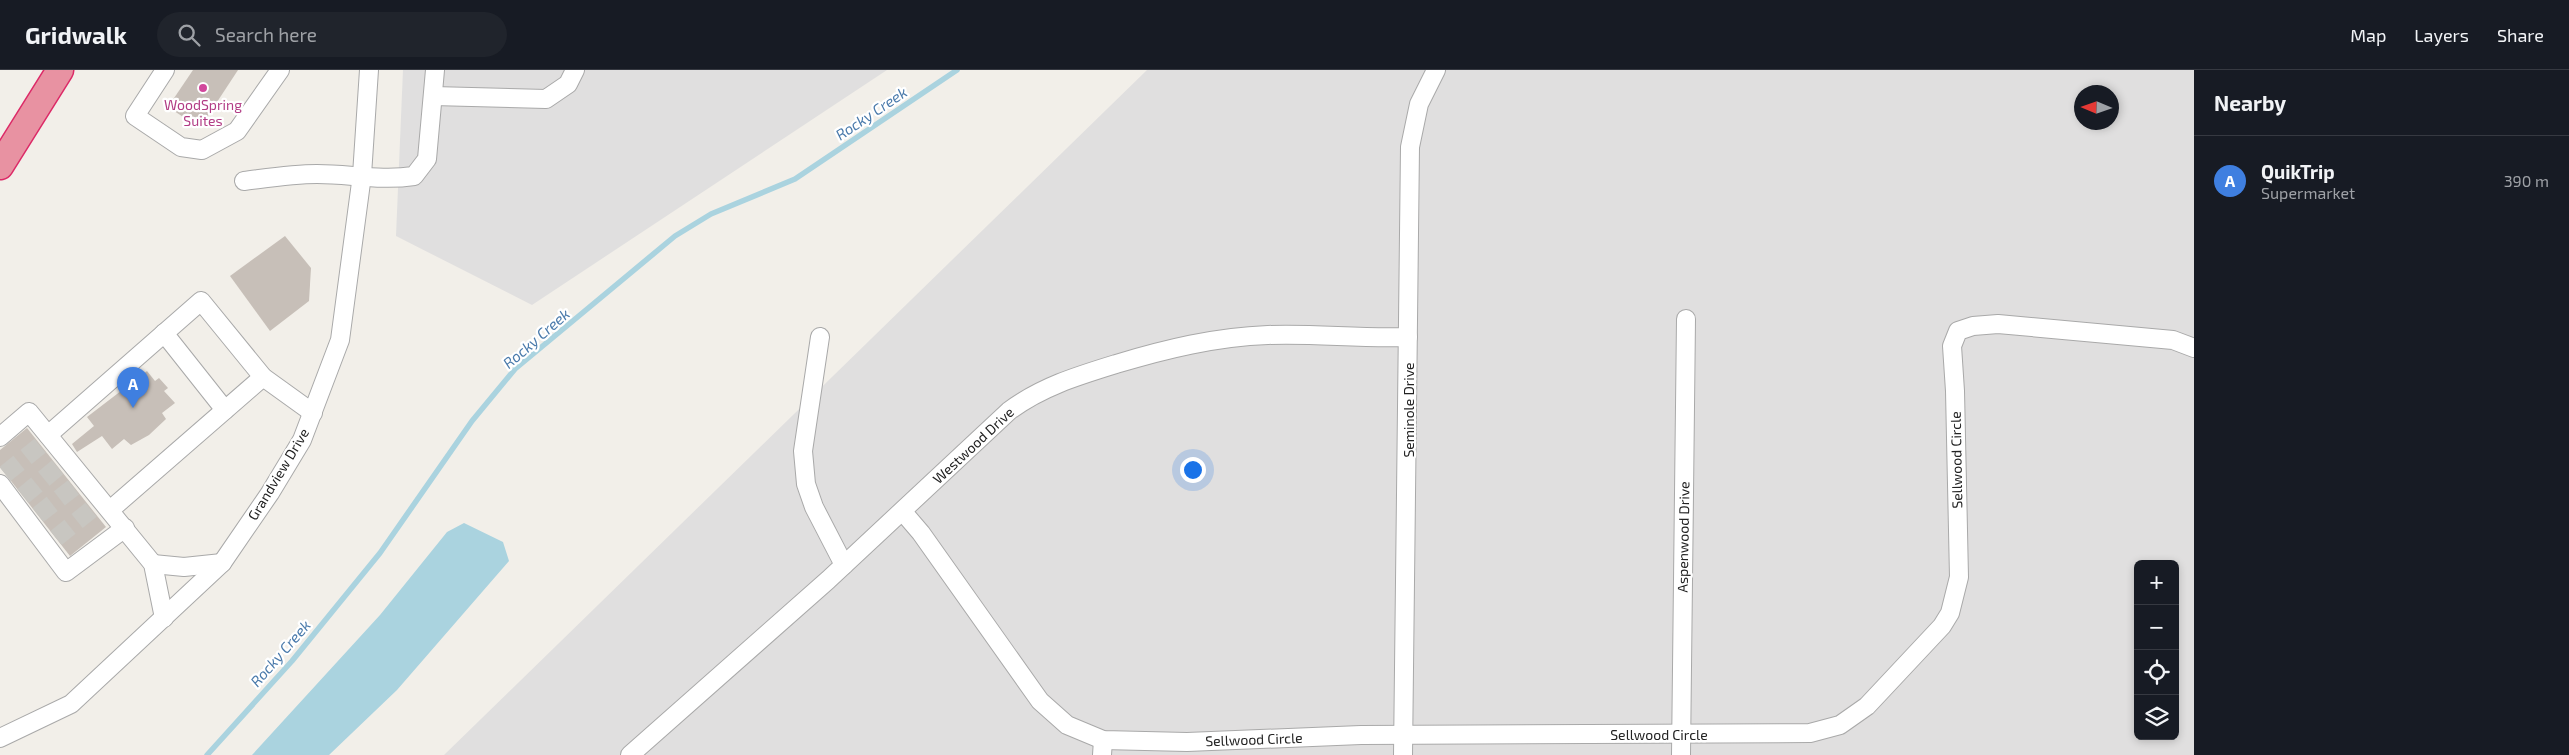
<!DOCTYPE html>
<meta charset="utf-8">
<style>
:root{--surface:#171b24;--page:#20242c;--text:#f1f3f6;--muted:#9ea1a6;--line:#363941;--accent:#0b8043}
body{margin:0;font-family:"Exo 2",sans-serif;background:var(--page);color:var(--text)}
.controls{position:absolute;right:15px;bottom:15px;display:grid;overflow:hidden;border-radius:8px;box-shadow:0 2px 8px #0003}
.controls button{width:45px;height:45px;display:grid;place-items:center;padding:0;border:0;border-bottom:1px solid var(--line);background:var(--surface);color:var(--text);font:25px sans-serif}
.compass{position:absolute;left:2074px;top:15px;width:45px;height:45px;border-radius:50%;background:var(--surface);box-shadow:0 2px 8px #0003;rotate:272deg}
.you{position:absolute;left:1192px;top:399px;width:18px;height:18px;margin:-12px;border:4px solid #fff;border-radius:50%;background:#1a73e8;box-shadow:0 0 0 8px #1a73e833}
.badge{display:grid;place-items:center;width:32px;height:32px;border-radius:50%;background:var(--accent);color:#fff;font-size:16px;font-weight:700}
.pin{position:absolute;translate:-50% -41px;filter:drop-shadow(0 1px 2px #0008)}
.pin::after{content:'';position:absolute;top:26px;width:18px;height:15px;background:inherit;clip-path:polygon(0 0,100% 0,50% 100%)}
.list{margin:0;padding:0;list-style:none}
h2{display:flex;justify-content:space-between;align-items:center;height:65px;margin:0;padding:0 20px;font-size:21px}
h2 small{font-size:16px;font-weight:400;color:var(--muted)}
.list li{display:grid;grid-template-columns:32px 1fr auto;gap:15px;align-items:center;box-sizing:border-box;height:90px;padding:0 20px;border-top:1px solid var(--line)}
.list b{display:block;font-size:19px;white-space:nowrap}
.list p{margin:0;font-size:16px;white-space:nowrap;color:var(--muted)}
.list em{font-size:16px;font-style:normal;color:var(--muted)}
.icon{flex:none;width:28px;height:28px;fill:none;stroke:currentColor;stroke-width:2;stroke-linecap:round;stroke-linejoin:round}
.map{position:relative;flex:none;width:2194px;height:685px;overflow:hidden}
header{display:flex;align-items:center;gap:30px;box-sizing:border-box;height:70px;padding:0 25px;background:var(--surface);border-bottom:1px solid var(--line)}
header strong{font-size:24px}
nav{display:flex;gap:28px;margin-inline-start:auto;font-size:18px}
.search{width:350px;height:45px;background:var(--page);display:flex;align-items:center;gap:12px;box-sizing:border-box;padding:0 18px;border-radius:28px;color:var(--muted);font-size:19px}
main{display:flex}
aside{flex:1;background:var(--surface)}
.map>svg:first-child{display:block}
</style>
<header>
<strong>Gridwalk</strong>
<div class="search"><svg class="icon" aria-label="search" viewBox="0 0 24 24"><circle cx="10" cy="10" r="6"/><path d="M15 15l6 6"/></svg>Search here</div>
<nav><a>Map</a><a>Layers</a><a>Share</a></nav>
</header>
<main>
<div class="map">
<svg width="2194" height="685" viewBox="0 0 2194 685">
<rect width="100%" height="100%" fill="#f2efe9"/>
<!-- residential -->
<g fill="#e0dfdf" fill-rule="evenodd">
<polygon points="403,0 887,0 532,235 396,166"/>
<path d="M 1147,0 L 2194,0 L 2194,685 L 444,685 ZM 2082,22 L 2112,22 L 2112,52 L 2082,52 ZM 2138,494 L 2175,494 L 2175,666 L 2138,666 Z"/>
</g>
<!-- water -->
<polygon fill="#aad3df" points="464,453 503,472 509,491 397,620 329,685 252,685 380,545 447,462"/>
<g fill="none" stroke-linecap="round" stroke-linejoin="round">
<!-- stream -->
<polyline stroke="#aad3df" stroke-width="5.5" points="207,685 292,591 380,483 472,351 515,299 675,166 711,144 795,109 957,0"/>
</g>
<!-- building -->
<g fill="#c7bfb8">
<polygon points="193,0 238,0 200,58 168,37"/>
<polygon points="285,166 311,198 309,231 270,261 230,206"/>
<polygon points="147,301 155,311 159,308 168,318 164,321 175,333 162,343 166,349 149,365 131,375 124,369 112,379 102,366 77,382 72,374 94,356 87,347"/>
<polygon points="27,358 106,457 70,486 0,397 0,380"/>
</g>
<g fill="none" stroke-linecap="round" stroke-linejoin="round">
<!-- minor-tunnel -->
<g stroke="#c8c6c1" stroke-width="18" stroke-dasharray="18 9" stroke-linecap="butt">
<polyline points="5,404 41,375"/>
<polyline points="23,426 58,397"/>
<polyline points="38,445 74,417"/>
<polyline points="56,468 92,439"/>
</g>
<defs>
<g id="minor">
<polyline points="165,0 135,46 181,77 202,80 237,61 280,0"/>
<polyline points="433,26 546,29 568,14 575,0"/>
<path d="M 244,111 C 268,108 293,104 317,104 C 350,104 381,111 414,106 L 427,89 L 435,0"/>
<polyline points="164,263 225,340"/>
<polyline points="820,267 803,381 806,414 814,437 844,495"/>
<polyline points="48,365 201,231 263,307 313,343"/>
<polyline points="0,367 29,342 153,494 164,548"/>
<polyline points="0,414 66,502 125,458"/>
<polyline points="110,440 263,307"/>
<polyline points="903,442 921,463 1040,631 1067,655 1103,670 1187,672 1361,665 1810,663 1840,655 1867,636 1942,556 1950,543 1959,507 1955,321 1952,276 1958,261 1973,256 1998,254 2173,270 2194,278"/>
<polyline points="153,494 184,497 222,493"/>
<polyline points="0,668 71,634 222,493 270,423 302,370 340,270 362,105 369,0"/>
<path d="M 630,685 L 828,510 L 1009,341 C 1041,317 1077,306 1116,294 C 1166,279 1215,267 1268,265 C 1314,263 1361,269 1408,267"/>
<polyline points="1102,685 1103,670"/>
<polyline points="1403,685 1410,77 1419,34 1436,0"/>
<polyline points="1681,685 1686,249"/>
</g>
<polyline id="highway" points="0,96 60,0"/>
</defs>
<!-- minor casing -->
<use href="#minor" stroke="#a9a9a9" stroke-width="20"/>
<!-- highway casing -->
<use href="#highway" stroke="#dc2a67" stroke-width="29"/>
<!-- minor -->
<use href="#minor" stroke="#fff" stroke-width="18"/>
<!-- highway -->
<use href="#highway" stroke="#e892a2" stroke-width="26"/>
</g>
<!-- markers -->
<circle fill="#d1479c" stroke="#fff" stroke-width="2" cx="203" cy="18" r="5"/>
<g text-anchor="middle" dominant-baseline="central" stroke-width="4.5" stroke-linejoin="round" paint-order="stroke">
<!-- hotel labels -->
<g font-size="14" fill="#b23c85" stroke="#fff">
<text x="203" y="34">WoodSpring<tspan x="203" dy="16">Suites</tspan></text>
</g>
<!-- street labels -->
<g font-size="14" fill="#222" stroke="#fff">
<text transform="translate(1408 340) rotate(-90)">Seminole Drive</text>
<text transform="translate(973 375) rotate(-43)">Westwood Drive</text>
<text transform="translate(1956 390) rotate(-91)">Sellwood Circle</text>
<text transform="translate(278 404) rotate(-59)">Grandview Drive</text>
<text transform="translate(1683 467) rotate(-89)">Aspenwood Drive</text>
<text x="1659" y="664">Sellwood Circle</text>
<text transform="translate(1254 669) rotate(-2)">Sellwood Circle</text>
</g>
<!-- water labels -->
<g font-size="15" font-style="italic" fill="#4a7aab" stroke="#fff">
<text transform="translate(871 43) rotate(-34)">Rocky Creek</text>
<text transform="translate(536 268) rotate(-41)">Rocky Creek</text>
<text transform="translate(280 583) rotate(-49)">Rocky Creek</text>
</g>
</g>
</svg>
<div class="controls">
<button>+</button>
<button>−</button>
<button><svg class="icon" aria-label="locate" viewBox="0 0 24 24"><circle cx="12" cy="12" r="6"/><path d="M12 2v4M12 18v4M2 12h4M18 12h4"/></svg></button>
<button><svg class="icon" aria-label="layers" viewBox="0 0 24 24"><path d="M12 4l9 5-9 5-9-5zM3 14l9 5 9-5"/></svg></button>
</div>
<svg class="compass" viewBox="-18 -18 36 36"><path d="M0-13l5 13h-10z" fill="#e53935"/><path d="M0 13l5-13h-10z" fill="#9ea1a6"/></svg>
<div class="you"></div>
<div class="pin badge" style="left:133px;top:338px;background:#3f7fe0">A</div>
</div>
<aside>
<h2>Nearby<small></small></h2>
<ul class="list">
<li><span class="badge" style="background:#3f7fe0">A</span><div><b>QuikTrip</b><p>Supermarket</p></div><em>390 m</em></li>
</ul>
</aside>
</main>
